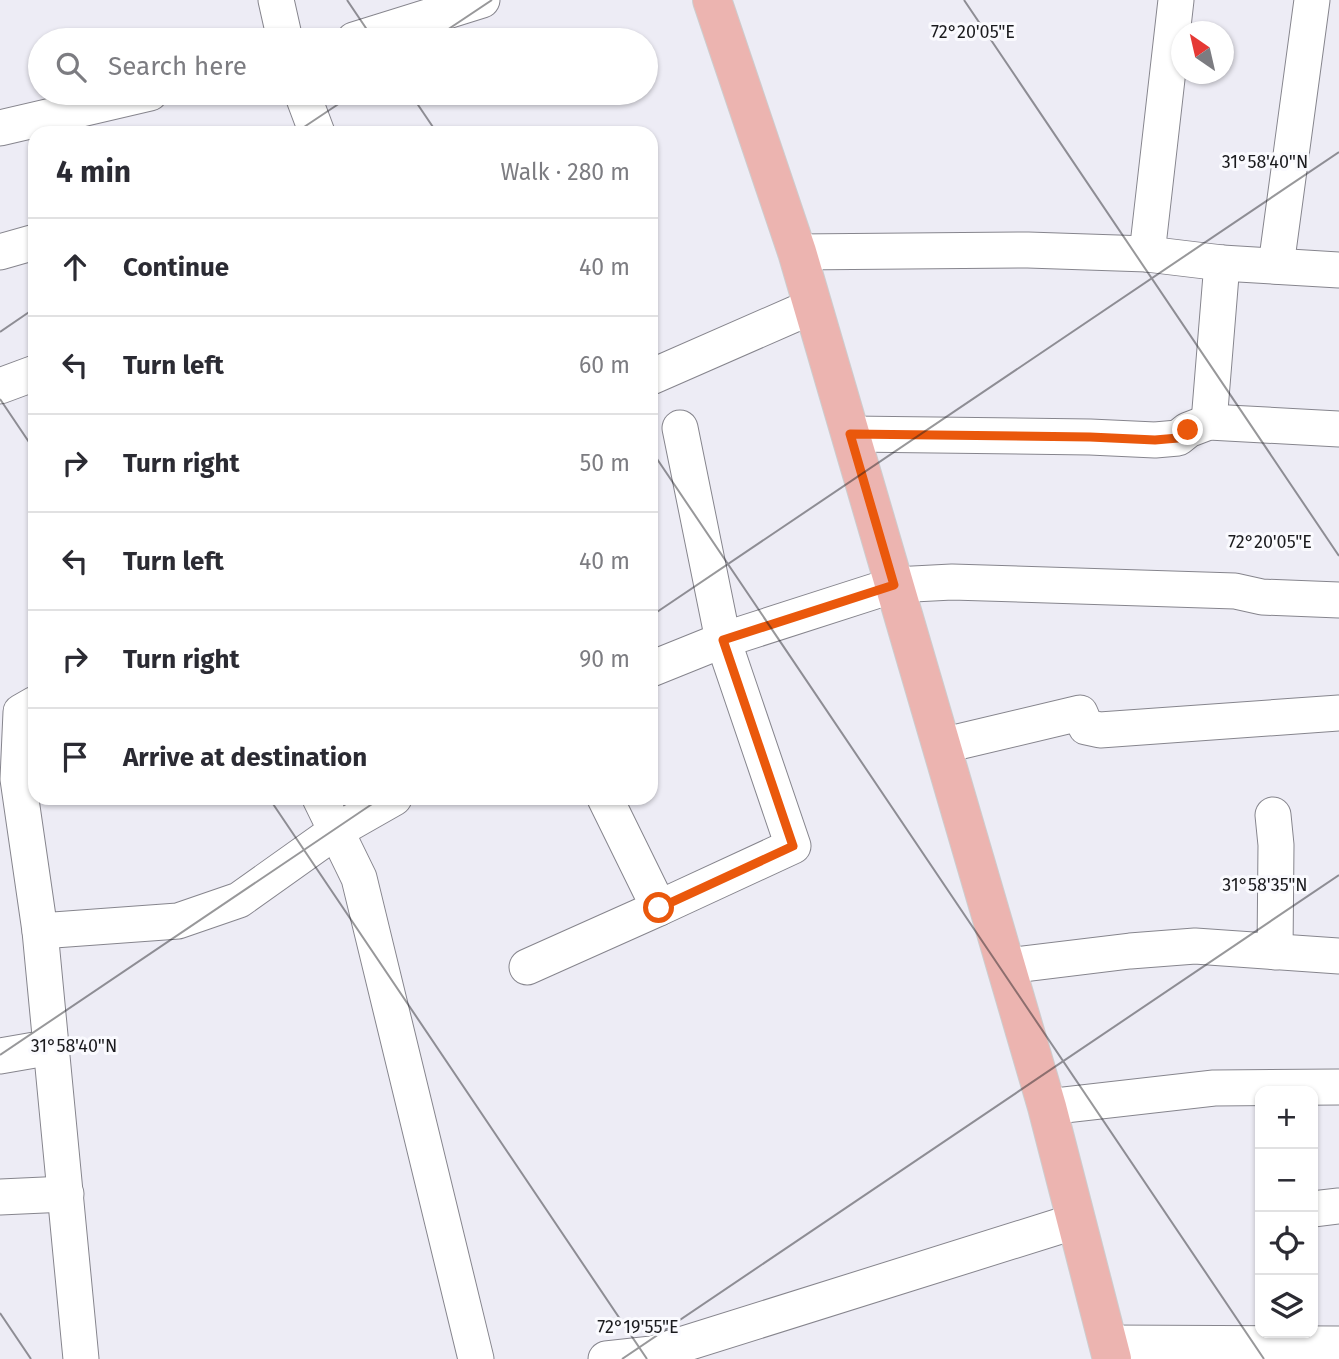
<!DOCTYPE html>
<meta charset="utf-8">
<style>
:root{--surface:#fff;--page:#f7f7f7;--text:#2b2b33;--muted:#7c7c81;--line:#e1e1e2}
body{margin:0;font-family:"Fira Sans",sans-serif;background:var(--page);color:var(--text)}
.controls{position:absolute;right:21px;bottom:21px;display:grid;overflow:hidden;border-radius:14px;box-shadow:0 2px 5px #0004}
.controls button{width:63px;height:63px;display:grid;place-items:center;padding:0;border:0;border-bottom:2px solid var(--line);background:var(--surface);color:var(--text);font:35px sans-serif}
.compass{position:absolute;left:1171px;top:21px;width:63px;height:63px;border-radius:50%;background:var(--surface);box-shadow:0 2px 5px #0004;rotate:326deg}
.stop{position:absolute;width:21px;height:21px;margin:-16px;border:5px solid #ea580c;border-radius:50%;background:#fff}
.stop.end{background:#ea580c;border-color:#fff;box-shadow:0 2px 7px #0008}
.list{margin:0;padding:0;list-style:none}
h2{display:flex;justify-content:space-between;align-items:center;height:91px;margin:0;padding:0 28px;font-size:30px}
h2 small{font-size:23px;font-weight:400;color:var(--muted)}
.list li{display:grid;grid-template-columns:46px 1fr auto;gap:21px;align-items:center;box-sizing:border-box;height:98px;padding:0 28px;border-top:2px solid var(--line)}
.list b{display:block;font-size:26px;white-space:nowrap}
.list em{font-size:23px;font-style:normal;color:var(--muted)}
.icon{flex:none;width:38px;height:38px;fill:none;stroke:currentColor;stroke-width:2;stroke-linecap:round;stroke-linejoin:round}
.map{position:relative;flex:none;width:1339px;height:1359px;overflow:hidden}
.search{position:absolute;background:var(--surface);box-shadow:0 2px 5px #0004;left:28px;top:28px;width:630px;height:77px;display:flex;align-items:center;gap:18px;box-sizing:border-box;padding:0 24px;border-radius:38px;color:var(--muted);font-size:26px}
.panel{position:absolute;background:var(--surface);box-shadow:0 2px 5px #0004;left:28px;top:126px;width:630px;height:679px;border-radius:21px}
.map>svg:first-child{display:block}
</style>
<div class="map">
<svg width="1339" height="1359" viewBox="0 0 1339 1359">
<rect width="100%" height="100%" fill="#edecf5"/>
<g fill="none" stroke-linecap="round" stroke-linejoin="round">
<defs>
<g id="minor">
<polyline points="276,0 285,40"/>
<polyline points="354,40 482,0"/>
<polyline points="302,93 317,133"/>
<polyline points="0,128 150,93"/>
<polyline points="0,252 35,242"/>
<polyline points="797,252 1028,250 1147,254 1222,263 1339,270"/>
<polyline points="1147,254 1176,0"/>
<polyline points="1276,266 1312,0"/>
<polyline points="651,377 813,306"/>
<polyline points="0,386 35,373"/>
<polyline points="1209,422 1222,263"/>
<polyline points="851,434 1090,437 1155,440 1178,438 1188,430 1209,422 1339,429"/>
<polyline points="651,669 723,640 894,585 952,582 1235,591 1262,597 1339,600"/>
<polyline points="35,704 21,712 18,779 40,931 178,921 239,900 336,831 394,798"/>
<polyline points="941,746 1080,713 1086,727 1100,730 1339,713"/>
<polyline points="320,798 359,878 476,1359"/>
<polyline points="1273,815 1276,845 1275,952"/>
<polyline points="659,908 793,846 723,640 680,428"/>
<polyline points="40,931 81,1359"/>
<polyline points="1006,966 1130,951 1195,946 1339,956"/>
<polyline points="527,967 659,908 605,798"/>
<polyline points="0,1056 52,1047"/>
<polyline points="1047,1107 1214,1088 1339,1087"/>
<polyline points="0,1197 66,1194"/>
<polyline points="1313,1209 1339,1206"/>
<polyline points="1108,1343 1339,1344"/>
<polyline points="606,1359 652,1354 1076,1221"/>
</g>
<polyline id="major" points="712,0 797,252 1047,1107 1112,1359"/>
</defs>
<!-- minor casing -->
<use href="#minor" stroke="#86858d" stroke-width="37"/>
<!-- major casing -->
<use href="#major" stroke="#cdcdce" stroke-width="40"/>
<!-- minor -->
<use href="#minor" stroke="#fff" stroke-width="35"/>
<!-- major -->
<use href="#major" stroke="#ecb4b0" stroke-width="38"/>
</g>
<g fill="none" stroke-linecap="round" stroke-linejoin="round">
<!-- route -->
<polyline stroke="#ea580c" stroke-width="9" points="659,908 793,846 723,640 894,585 850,434 1090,437 1155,440 1178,438 1188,430"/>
</g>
<!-- ticks -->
<path fill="none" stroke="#1b1b1e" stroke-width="2" stroke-opacity="0.45" d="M 347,0 L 374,40M 964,0 L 1339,556M 432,40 L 492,0M 410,93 L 437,133M 295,133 L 355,93M 0,332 L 35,308M 0,399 L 35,451M 651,450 L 1264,1359M 651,616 L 1339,152M 269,798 L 647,1359M 0,1055 L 381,798M 0,1313 L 31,1359M 622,1359 L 1339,875"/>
<g font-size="18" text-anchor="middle" fill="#1b1b1e" stroke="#fafafe" stroke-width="6" stroke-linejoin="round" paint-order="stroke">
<text x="973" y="38">72°20'05"E</text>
<text x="1265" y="168">31°58'40"N</text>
<text x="1270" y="548">72°20'05"E</text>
<text x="1265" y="891">31°58'35"N</text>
<text x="74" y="1052">31°58'40"N</text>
<text x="638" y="1333">72°19'55"E</text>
</g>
</svg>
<div class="controls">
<button>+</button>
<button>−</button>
<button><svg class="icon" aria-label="locate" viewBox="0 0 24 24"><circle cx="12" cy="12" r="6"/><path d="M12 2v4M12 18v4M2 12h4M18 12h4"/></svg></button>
<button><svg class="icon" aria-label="layers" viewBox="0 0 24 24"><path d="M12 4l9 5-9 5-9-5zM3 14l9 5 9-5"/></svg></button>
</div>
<svg class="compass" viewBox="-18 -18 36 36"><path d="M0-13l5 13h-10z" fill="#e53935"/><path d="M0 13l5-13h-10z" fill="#7c7c81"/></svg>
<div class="stop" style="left:659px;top:908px"></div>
<div class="stop end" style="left:1188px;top:430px"></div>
<div class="search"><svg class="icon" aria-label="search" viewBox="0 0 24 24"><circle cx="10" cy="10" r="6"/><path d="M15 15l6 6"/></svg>Search here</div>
<section class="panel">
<h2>4 min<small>Walk · 280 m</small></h2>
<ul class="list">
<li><svg class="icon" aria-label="ahead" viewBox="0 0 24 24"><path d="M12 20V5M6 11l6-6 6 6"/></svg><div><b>Continue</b></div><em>40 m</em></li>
<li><svg class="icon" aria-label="left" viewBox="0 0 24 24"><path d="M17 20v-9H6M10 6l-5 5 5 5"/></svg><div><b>Turn left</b></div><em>60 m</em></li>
<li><svg class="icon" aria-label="right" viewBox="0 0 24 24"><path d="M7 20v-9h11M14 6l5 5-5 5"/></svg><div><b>Turn right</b></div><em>50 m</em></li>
<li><svg class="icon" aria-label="left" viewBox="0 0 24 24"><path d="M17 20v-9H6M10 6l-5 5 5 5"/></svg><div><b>Turn left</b></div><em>40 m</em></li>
<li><svg class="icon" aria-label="right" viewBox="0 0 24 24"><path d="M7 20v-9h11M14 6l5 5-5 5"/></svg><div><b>Turn right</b></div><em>90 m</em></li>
<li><svg class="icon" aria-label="arrive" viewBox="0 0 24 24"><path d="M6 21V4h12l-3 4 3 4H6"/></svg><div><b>Arrive at destination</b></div></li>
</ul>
</section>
</div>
